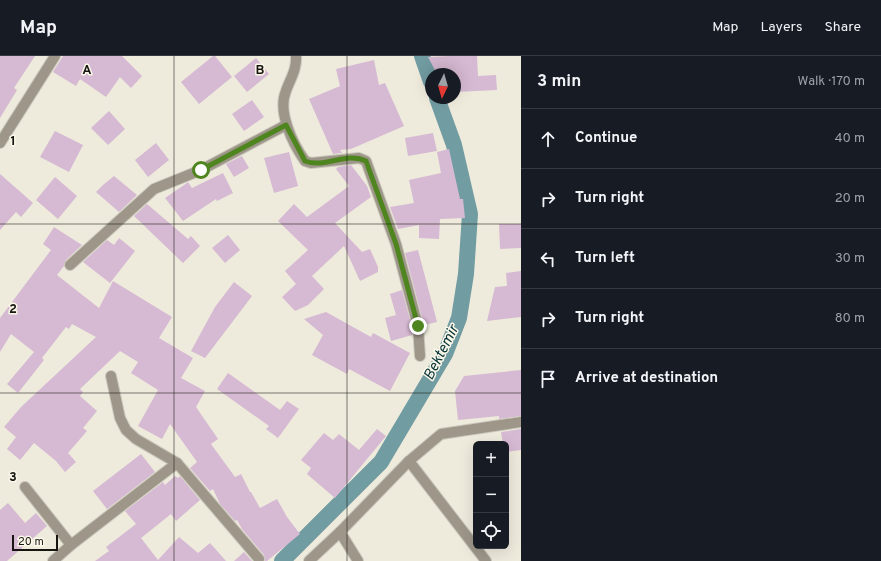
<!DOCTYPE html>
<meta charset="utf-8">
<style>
:root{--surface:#171b24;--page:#20242c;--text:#f1f3f6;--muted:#9ea1a6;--line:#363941}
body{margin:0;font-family:Overpass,sans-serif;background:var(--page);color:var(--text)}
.controls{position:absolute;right:12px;bottom:12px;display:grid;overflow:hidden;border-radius:6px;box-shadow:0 4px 16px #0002}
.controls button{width:36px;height:36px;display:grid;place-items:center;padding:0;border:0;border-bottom:1px solid var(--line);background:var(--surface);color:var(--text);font:20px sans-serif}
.compass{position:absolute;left:425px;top:12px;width:36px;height:36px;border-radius:50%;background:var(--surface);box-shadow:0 4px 16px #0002;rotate:185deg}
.scale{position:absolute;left:12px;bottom:10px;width:46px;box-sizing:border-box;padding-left:4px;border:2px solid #161510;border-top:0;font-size:11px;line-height:14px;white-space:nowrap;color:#161510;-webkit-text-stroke:3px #fbf8ea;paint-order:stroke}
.stop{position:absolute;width:12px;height:12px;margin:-9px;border:3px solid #4e851e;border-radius:50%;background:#fff}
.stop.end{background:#4e851e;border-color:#fff;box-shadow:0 1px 4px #0008}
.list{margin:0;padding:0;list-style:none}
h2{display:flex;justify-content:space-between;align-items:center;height:52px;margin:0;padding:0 16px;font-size:17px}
h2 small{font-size:13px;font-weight:400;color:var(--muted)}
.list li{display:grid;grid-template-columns:26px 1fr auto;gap:12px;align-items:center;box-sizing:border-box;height:60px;padding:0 16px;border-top:1px solid var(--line)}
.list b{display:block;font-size:15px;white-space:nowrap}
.list em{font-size:13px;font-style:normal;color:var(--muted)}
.icon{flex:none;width:22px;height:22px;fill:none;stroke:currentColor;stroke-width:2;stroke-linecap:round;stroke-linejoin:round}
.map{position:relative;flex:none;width:521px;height:505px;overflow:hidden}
header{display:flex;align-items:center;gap:24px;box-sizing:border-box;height:56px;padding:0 20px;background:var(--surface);border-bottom:1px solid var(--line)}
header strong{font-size:19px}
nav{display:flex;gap:22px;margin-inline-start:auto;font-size:14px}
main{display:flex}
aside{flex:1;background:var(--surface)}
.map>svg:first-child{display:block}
</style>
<header>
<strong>Map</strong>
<nav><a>Map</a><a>Layers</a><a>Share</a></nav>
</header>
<main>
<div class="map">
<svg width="521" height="505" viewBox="0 0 521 505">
<rect width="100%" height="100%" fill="#eeebdd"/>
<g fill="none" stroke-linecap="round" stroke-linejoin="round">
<!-- canal -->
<g stroke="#719ca2" stroke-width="16">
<polyline points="422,0 431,26"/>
<polyline points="282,505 381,406 445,298 459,262 466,218 470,158 454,89 437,42"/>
</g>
</g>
<!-- building -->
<g fill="#d6b9d2">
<polygon points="0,0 35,0 14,32 17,34 0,62"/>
<polygon points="63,0 122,0 142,20 131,32 120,21 106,41 80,23 76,30 53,16"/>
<polygon points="213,0 215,0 232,21 199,48 181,26"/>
<polygon points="450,0 477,0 478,20 496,19 497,34 455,36 455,18 437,18 428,1"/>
<polygon points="256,2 269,18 247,36 234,20"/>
<polygon points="374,4 379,29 385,27 404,70 351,93 340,94 342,97 333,98 309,43 340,30 336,13"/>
<polygon points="252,44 264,61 244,75 232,58"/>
<polygon points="109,55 125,73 108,89 91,72"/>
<polygon points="55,75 83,89 69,116 40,101"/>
<polygon points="433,77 437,95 408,100 405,82"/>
<polygon points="156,87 169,104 148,121 135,104"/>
<polygon points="449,93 460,143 463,143 465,162 440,163 439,183 419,182 419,169 398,173 390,151 414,147 409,124 441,117 437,96"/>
<polygon points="289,96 298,130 274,137 264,102"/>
<polygon points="242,100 249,112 234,121 226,108"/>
<polygon points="351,109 367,130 371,141 335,167 362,196 370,193 378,211 378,216 360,225 344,190 312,220 324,233 308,249 295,255 282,241 296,228 285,215 308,194 278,165 294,148 307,161 349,130 336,113 338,111"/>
<polygon points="223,117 233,137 217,145 216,143 183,165 165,142 187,127 188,126 192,132"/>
<polygon points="0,118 33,147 21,161 16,156 0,174"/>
<polygon points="114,120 137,139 119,156 96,136 103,129"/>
<polygon points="55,121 77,140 58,163 36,144"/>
<polygon points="147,148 188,183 191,180 200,190 183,207 134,160"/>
<polygon points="499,168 521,168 521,192 500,193"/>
<polygon points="54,171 82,189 66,204 64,210 57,219 99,252 113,225 172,261 159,282 193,302 181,322 205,335 196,351 218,383 211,388 235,421 241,418 250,436 251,436 260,452 277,443 287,461 300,478 267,505 265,505 264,499 242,473 237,464 235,465 220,448 213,433 210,435 190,412 197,406 170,368 162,383 138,370 158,334 131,317 138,306 120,295 80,333 83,336 80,340 97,355 83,372 87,375 68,397 76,406 65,416 56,405 34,387 20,404 7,393 16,381 4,371 21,351 96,281 72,268 69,273 66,271 42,302 44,304 18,337 7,328 34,296 11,278 0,296 0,262 51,194 43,188"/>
<polygon points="228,179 240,194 225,207 212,192"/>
<polygon points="119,182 135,195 110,227 83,206 107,184 114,189"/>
<polygon points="418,194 437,266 424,269 405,197"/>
<polygon points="521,215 521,261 487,265 495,231 507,230 506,217"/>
<polygon points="234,226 252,240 205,302 191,295 215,251"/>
<polygon points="402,234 412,271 412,279 391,285 385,262 396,259 390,238"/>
<polygon points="326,256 371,281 373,277 410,297 390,335 349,313 347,318 312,299 323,279 304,263"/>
<polygon points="521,314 521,360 499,363 499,360 458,364 455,335 464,320"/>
<polygon points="228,317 280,354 287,345 299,353 278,382 266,373 269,370 217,333"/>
<polygon points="377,373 386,380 335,442 307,418 311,412 301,404 324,377 333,384 339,378 359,394"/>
<polygon points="521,373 521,394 506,396 506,388 503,388 501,376"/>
<polygon points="141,398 155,416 107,453 93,435"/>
<polygon points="175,420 178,422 180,420 200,444 176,465 171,458 141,482 158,504 179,481 198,497 210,487 226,505 95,505 109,495 106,491 136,468 125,455 163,426 165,429"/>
<polygon points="8,447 25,467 36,457 47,470 7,505 0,505 0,454"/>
<polygon points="244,496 252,505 234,505"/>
</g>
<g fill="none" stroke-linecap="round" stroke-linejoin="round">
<defs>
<g id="minor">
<path d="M 296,0 C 297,14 290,23 286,35 C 277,56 293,88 305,105 L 311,107 L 359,102 L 366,105 L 396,188 L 418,270 L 420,300"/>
<polyline points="0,87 55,0"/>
<polyline points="70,209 154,133 201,114 286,69"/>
<polyline points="111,320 120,362 126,374 136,383 177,407 259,503"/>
<polyline points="409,405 486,505"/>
<polyline points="25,431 71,489"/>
<polyline points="340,476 358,505"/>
<polyline points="53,505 71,489 177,407"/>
<polyline points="309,505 340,476 409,405 441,378 521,366"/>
</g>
</defs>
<!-- minor casing -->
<use href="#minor" stroke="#cbc9bc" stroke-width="12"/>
<!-- minor -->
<use href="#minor" stroke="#9d9689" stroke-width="10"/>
</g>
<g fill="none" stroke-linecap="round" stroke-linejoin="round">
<!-- route -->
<path stroke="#4e851e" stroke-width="5" d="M 201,114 L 286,69 L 305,105 C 325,113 346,95 366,105 L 396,188 L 418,270"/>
</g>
<!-- grid -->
<path fill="none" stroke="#161510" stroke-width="1" stroke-opacity="0.55" d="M 174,0 L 174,505M 347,0 L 347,505M 0,168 L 521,168M 0,337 L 521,337"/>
<g text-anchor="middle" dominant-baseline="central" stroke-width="3" stroke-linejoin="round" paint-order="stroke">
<!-- water labels -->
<g font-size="15" font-style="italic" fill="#09353a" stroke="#fbf8ea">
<text transform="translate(442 297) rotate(-63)">Bektemir</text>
</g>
</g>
<g font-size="13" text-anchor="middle" font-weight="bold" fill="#161510" stroke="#fbf8ea" stroke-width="3" stroke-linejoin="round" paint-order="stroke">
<text x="87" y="18">A</text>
<text x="260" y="18">B</text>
<text x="13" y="89">1</text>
<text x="13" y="257">2</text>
<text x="13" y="425">3</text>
</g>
</svg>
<div class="controls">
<button>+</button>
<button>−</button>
<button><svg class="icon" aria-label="locate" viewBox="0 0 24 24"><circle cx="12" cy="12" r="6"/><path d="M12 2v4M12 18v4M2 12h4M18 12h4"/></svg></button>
</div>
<svg class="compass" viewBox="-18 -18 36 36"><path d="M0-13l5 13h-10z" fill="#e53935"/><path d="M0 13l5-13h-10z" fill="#9ea1a6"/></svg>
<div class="scale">20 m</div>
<div class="stop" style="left:201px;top:114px"></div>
<div class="stop end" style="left:418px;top:270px"></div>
</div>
<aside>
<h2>3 min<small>Walk · 170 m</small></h2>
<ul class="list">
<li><svg class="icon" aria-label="ahead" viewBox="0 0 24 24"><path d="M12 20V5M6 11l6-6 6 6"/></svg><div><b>Continue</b></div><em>40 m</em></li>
<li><svg class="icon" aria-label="right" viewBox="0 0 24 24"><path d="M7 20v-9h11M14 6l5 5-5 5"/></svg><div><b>Turn right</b></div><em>20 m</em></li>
<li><svg class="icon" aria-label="left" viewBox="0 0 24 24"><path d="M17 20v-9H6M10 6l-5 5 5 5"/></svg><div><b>Turn left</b></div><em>30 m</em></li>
<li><svg class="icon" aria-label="right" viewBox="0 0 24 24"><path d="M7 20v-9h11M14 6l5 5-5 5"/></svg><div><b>Turn right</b></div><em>80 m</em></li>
<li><svg class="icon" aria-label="arrive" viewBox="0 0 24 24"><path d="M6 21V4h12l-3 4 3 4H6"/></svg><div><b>Arrive at destination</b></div></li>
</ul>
</aside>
</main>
